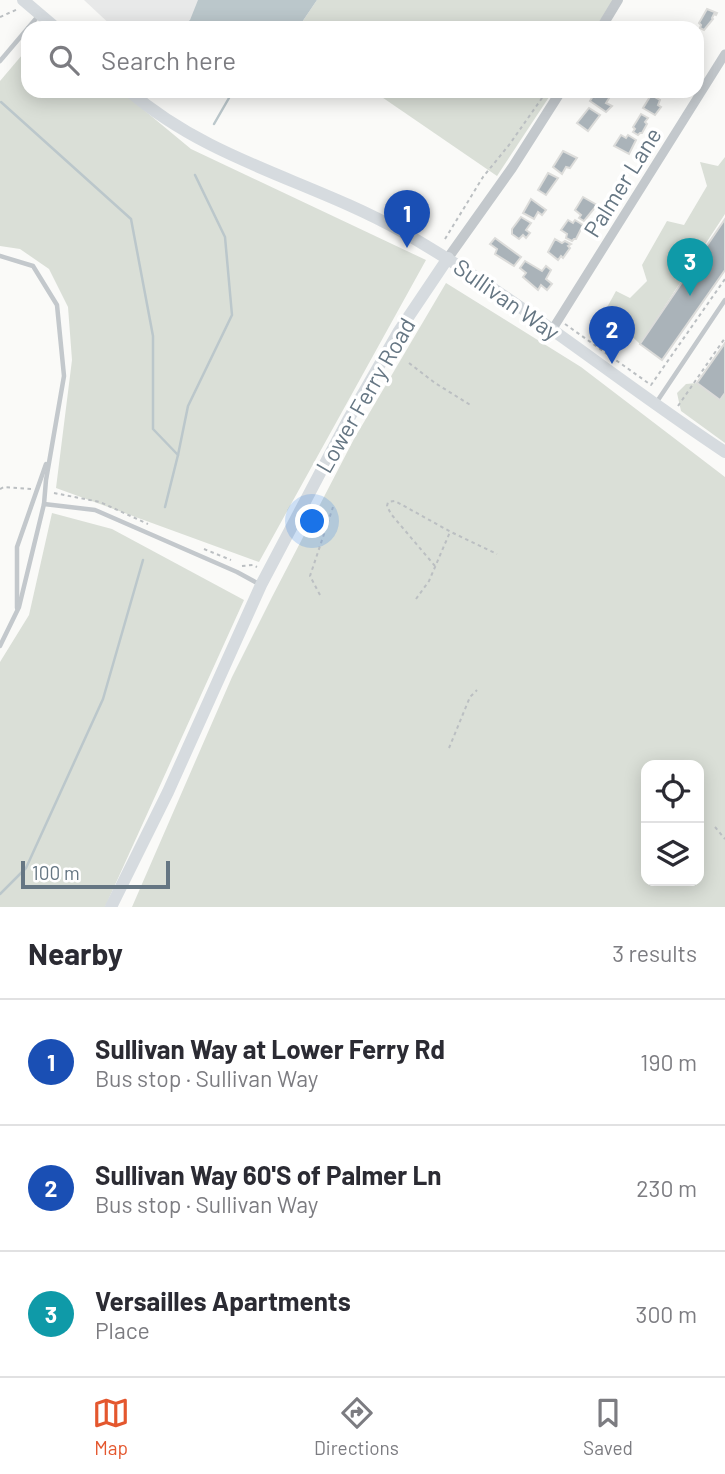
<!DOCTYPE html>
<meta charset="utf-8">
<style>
:root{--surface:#fff;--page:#f2f2f3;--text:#2b2b33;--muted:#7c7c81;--line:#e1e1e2;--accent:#e4572e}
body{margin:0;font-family:Barlow,sans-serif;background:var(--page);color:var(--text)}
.controls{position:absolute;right:21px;bottom:21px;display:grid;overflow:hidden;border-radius:14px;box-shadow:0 4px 18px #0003}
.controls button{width:63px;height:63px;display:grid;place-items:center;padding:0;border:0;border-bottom:2px solid var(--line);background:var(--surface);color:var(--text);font:35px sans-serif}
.scale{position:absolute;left:21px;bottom:18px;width:149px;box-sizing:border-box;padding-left:7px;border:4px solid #657683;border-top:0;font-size:19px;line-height:24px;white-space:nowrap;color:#657683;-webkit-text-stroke:5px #fff;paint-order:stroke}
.you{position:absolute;left:313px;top:522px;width:24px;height:24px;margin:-18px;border:5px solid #fff;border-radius:50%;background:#1a73e8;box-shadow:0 0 0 10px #1a73e833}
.badge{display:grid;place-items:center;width:46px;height:46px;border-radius:50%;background:var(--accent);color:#fff;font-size:23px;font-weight:700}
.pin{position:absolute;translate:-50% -58px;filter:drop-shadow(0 2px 4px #0008)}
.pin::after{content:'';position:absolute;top:37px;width:24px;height:21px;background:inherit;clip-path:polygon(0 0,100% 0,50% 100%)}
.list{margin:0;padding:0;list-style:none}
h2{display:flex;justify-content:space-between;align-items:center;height:91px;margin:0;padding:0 28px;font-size:30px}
h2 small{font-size:23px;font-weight:400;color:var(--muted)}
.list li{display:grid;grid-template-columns:46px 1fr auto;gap:21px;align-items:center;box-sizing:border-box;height:126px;padding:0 28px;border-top:2px solid var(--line)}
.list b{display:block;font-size:26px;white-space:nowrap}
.list p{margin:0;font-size:23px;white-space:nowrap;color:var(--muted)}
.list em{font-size:23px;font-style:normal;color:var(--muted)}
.icon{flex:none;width:38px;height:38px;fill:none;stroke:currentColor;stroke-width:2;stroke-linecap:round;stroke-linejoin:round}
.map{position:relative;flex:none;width:725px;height:907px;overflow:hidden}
.search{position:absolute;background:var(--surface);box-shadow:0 4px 18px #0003;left:21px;right:21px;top:21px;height:77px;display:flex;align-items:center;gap:18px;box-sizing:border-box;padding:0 24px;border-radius:21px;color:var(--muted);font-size:26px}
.sheet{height:469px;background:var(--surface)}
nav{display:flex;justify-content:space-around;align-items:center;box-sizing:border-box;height:98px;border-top:2px solid var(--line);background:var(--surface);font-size:19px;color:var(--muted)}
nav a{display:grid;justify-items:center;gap:4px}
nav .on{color:var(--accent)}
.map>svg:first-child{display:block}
</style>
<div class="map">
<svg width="725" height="907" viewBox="0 0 725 907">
<rect width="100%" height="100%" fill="#fafaf8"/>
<!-- built -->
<polygon fill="#e8e9e9" points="84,0 246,0 236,28 114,28"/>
<!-- green -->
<g fill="#dadfd7" fill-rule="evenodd">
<polygon points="317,0 614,0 595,28 298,28"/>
<polygon points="28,48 28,91 121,91 191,149 426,260 259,562 56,488 72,360 68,307 49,269 20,249 0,246 0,81"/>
<polygon points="373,91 553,91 497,176"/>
<polygon points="725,157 725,214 640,344 605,311 616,291 630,298 647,281 642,265 667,221 684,225 707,186 700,162 718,166"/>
<path d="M 446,283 L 581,367 L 725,477 L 725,907 L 132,907 L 232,677 L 272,597 L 354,439 ZM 646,765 L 699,765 L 699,881 L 646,881 Z"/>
<polygon points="697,383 719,400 725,393 725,443 681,411 677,393 686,384"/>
<polygon points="52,513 112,529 244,600 105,907 0,907 0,662 29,615"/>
</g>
<!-- water -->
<polygon fill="#bbc7cb" points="198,0 317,0 298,28 180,28 190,20"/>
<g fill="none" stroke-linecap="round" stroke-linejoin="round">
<!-- stream -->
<g stroke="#bbc7cb" stroke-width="2.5">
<polyline points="1,102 131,219 153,336 153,429 178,455"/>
<polyline points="214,124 233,91"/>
<polyline points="165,507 178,455 188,406 232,315 225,237 195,175"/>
<polyline points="0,894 26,868 103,699 143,560"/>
</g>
</g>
<!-- building -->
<g fill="#aab3b9" stroke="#dcdcda" stroke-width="2">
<polygon points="707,9 717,13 716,15 714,14 712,18 713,19 704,30 700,28 701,25 699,23"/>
<polygon points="601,91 605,91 611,95 606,103 612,106 606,112 590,101 593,96 595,97"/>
<polygon points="651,95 660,100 658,105 661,107 655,115 643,108"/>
<polygon points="589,108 600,115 588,131 577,123"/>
<polygon points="641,114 648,118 645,122 647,124 642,133 640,133 638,135 633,132 635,129 633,127"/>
<polygon points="621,135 626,138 628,135 636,140 629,154 614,146"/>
<polygon points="563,151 577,158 570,168 566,167 562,174 553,167"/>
<polygon points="548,173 558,178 546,195 538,190"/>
<polygon points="583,197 597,205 584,221 579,218 581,215 575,210"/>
<polygon points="531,199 546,210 542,215 538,212 534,219 523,213"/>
<polygon points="521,217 531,223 526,230 530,233 526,238 523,235 519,239 512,234 512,229"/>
<polygon points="725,219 725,270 662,360 640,344"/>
<polygon points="568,220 573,223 575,220 583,225 576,239 574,239 572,241 566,238 567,234 561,230"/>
<polygon points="495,238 521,257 514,266 495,254 497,249 490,244"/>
<polygon points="555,239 562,243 565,241 571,244 568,246 570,248 563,258 561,256 558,260 548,252"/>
<polygon points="525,261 542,271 546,266 551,270 546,279 552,284 547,290 541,285 538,290 523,277 526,273 520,268"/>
<polygon points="725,343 725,393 720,400 697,383"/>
</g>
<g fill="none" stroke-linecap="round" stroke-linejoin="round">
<!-- path -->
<g stroke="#bbbfc2" stroke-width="2" stroke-dasharray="3.5 3.5" stroke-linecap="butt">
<polyline points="0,17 18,9"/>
<polyline points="445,239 483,177 509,145 547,91"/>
<polyline points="565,324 651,385 725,279"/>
<polyline points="409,363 435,383 472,406"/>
<polyline points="678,406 725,338"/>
<polyline points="0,489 4,487 31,489"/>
<polyline points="54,493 100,502 148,524"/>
<polyline points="204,549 231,560"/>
<polyline points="242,566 253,565 257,567"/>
<polyline points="435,566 391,514 387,506 388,502 395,501 451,532 497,554"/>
<polyline points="320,595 310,576 333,507"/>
<polyline points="416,599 429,581 450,532"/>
<polyline points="449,748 470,697 477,690"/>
<polyline points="715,827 725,839"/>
</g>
<!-- service -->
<g stroke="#c3c8cc" stroke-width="4.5">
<polyline points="28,28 39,15"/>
<polyline points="0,61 28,28"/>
<polyline points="0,256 33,266 57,305 64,376 46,480 44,504"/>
<polyline points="656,403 725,300"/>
<polyline points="17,608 17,547 46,464"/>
<polyline points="0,646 19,607 44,504 95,510 237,572 259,584"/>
</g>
<!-- minor -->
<polyline stroke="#c3c8cc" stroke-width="9" points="552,330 725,54"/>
<!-- tertiary -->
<g stroke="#c3c8cc" stroke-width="10">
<polyline points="601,28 618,0"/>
<polyline points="448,258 512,168 561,91"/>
</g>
<!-- secondary -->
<g stroke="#d6dbdf" stroke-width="12">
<polyline points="23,0 56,28"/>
<path d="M 129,91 C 210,161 310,180 401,231 C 515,296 616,380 725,452"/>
<polyline points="111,907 168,792 261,585 348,420 399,331 448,258"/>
</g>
</g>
<g text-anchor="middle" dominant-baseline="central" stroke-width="7" stroke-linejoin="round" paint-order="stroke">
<!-- street labels -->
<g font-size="23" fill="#657683" stroke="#fff">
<text transform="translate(622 182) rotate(-58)">Palmer Lane</text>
<text transform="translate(507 299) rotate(35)">Sullivan Way</text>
<text transform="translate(365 395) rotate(-60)">Lower Ferry Road</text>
</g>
</g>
</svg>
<div class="controls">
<button><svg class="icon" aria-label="locate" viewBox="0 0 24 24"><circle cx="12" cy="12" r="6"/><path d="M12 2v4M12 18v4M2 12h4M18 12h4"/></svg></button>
<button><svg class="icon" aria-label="layers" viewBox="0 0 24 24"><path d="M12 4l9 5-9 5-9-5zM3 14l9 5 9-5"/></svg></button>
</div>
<div class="scale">100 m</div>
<div class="you"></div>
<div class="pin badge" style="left:407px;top:248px;background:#1a4fb4">1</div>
<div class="pin badge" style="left:612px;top:364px;background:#1a4fb4">2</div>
<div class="pin badge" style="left:690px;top:296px;background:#0f9aa8">3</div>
<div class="search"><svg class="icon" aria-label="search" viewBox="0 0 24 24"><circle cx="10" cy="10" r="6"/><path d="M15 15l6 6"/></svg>Search here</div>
</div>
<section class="sheet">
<h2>Nearby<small>3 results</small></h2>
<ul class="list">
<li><span class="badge" style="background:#1a4fb4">1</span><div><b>Sullivan Way at Lower Ferry Rd</b><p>Bus stop · Sullivan Way</p></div><em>190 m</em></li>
<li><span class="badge" style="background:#1a4fb4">2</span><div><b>Sullivan Way 60'S of Palmer Ln</b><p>Bus stop · Sullivan Way</p></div><em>230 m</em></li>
<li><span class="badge" style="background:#0f9aa8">3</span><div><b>Versailles Apartments</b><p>Place</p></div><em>300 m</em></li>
</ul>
</section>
<nav>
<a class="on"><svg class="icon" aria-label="map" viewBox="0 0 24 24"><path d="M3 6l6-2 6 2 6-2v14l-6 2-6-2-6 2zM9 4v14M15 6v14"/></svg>Map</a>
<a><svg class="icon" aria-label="directions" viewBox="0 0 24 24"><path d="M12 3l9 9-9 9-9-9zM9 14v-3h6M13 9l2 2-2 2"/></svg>Directions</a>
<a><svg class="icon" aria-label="saved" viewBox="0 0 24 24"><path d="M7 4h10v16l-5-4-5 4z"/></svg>Saved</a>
</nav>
